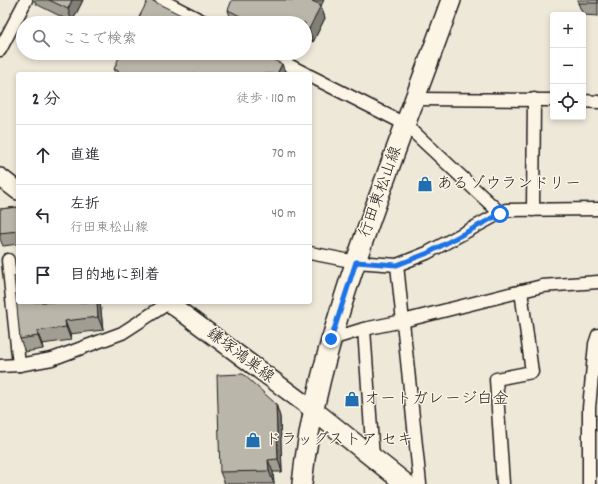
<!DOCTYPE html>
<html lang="ja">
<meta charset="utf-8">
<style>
:root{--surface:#fff;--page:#f2f2f3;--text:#2b2b33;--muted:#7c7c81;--line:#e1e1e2}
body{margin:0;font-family:Dekko,"Klee One",sans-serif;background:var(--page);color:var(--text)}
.controls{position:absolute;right:12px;top:12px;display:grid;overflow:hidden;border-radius:4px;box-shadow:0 2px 6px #0003}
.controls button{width:36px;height:36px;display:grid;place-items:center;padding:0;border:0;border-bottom:1px solid var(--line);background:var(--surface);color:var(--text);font:20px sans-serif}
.stop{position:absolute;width:12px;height:12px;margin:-9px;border:3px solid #1a73e8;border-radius:50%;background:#fff}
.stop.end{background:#1a73e8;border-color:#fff;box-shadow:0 1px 4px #0008}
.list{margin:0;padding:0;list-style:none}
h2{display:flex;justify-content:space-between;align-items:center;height:52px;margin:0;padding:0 16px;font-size:17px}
h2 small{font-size:13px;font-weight:400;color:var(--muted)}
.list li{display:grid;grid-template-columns:26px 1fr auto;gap:12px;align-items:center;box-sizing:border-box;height:60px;padding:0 16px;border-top:1px solid var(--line)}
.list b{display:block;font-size:15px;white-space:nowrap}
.list p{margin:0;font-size:13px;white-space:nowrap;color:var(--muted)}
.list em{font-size:13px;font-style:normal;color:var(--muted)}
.icon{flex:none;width:22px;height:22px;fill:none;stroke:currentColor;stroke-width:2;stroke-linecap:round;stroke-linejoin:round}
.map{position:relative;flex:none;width:598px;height:484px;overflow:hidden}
.search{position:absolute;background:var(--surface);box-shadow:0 2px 6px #0003;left:16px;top:16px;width:296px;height:44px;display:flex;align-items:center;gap:10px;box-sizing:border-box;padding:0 14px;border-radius:22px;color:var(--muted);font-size:15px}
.panel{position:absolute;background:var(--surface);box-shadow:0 2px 6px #0003;left:16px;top:72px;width:296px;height:232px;border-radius:4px}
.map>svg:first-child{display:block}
</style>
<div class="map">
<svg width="598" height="484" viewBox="0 0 598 484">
<rect width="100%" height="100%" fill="#eee8d9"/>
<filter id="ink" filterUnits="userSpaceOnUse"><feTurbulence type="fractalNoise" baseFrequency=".025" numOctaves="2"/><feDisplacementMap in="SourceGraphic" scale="8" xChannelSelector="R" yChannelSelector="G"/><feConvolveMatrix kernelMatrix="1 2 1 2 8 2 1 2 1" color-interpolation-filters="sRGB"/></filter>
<g filter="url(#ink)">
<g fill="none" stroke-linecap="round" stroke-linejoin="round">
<defs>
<g id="street">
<polyline points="161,0 206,23"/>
<polyline points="0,50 26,0"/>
<polyline points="265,53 306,74"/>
<polyline points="310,76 405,124 500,213"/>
<polyline points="415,99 553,100"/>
<polyline points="583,101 598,102"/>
<polyline points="533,210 534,99"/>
<polyline points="310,253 356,262 397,265 427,253 506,210 598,209"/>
<polyline points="8,260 19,365"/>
<polyline points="397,265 420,484"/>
<polyline points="364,329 373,458"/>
<polyline points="331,339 364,329 403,321 542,286 598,282"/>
<polyline points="0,366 19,365 52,359 122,333 170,302"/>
<polyline points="503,484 496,379 532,372 521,291"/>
<polyline points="589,484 589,408 595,344 598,335"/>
</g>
<g id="secondary">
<polyline points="0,177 18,191"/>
<polyline points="168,302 313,410"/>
</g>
<g id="primary">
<polyline points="313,410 406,484"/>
<path d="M 302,484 C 309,413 329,344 351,276 C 382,183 418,92 451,0"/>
</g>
</defs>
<!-- street casing -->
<use href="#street" stroke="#1c1c1c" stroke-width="15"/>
<!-- secondary casing -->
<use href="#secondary" stroke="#1c1c1c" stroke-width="20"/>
<!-- primary casing -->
<use href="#primary" stroke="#1c1c1c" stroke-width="22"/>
<!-- street -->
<use href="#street" stroke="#fcf5e5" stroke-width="12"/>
<!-- secondary -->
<use href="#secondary" stroke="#fcf5e5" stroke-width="17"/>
<!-- primary -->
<use href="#primary" stroke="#fcf5e5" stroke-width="19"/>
</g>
<!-- wall -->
<g fill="#a09d92" stroke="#1c1c1c">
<polygon points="34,0 83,0 72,22 36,4"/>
<polygon points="598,0 598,16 583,15 578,3"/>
<polygon points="321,6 325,18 313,42 305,38 305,23 232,23 228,10"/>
<polygon points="114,69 286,74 115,74"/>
<polygon points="18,207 18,244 3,246 0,239 0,209"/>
<polygon points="18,302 100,302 103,330 70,334 71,340 42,344 43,349 25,352 20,339"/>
<polygon points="276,404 280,417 282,472 273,472 274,484 225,484 220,472"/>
</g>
<!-- shaded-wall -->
<g fill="#827f77" stroke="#1c1c1c">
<polygon points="72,0 83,0 72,22 68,9"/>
<polygon points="313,0 324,0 321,6 325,18 313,42 309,29"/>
<polygon points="282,64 286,74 277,74"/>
<polygon points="97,302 100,302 103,330 98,317"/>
<polygon points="65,321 70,334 71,340 66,327"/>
<polygon points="37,331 42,344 43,349 38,336"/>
<polygon points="276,404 280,417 282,472 278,459"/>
<polygon points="268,460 273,472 274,484 269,471"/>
</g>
<!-- building -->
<g fill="#bab6aa" stroke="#1c1c1c">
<polygon points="49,0 72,0 68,9"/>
<polygon points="148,0 151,0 191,20 193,16 204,21 203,23 136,23"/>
<polygon points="232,0 313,0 312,1 321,5 309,29 305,27 305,23 254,23 228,10"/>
<rect x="578" y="0" width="20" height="3"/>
<polygon points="121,53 259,53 282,64 277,74 119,74 120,72 114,69"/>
<polygon points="18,207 18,231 0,233 0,209"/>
<polygon points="18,275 18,302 97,302 98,317 65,321 66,327 37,331 38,336 20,339 14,276"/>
<polygon points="243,374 276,404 278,459 268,460 269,471 220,472 217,375"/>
</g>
</g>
<g fill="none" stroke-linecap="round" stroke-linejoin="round" filter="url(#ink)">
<!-- route -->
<polyline stroke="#1a73e8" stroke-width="5" points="331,339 356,262 397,265 428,253 500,214"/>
</g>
<!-- icons -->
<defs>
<symbol id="shop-bare" viewBox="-9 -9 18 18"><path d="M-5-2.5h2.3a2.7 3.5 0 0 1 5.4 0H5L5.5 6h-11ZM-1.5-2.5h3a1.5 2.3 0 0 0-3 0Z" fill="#1f6fb2" stroke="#fcf5e5" stroke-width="2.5" paint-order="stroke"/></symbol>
</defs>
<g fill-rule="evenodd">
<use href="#shop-bare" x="414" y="173" width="22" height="22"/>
<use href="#shop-bare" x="341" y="388" width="22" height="22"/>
<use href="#shop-bare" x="242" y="429" width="22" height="22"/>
</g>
<g text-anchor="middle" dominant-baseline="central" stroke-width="3" stroke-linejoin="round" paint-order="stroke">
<!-- poi labels -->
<g font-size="16" fill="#1c1c1c" stroke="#fcf5e5" text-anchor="start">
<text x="437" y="184">あるゾウランドリー</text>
<text x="364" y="399">オートガレージ白金</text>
<text x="265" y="440">ドラッグストア セキ</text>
</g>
<!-- street labels -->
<g font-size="16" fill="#1c1c1c" stroke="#fcf5e5">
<text transform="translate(381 192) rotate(-70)">行田東松山線</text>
<text transform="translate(240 356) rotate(37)">鎌塚鴻巣線</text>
</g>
</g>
</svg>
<div class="controls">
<button>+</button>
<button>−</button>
<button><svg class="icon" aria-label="locate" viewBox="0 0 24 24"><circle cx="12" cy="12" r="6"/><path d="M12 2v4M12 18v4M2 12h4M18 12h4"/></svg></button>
</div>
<div class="stop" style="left:500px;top:214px"></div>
<div class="stop end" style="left:331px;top:339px"></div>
<div class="search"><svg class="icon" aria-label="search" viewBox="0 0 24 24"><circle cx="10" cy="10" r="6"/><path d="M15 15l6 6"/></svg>ここで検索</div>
<section class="panel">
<h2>2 分<small>徒歩 · 110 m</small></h2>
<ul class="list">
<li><svg class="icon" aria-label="ahead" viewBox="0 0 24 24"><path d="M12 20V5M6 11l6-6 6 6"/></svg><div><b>直進</b></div><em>70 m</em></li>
<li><svg class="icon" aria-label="left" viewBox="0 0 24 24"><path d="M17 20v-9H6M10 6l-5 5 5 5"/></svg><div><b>左折</b><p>行田東松山線</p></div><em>40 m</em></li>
<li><svg class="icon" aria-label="arrive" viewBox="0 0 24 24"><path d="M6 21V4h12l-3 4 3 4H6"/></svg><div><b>目的地に到着</b></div></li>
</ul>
</section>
</div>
